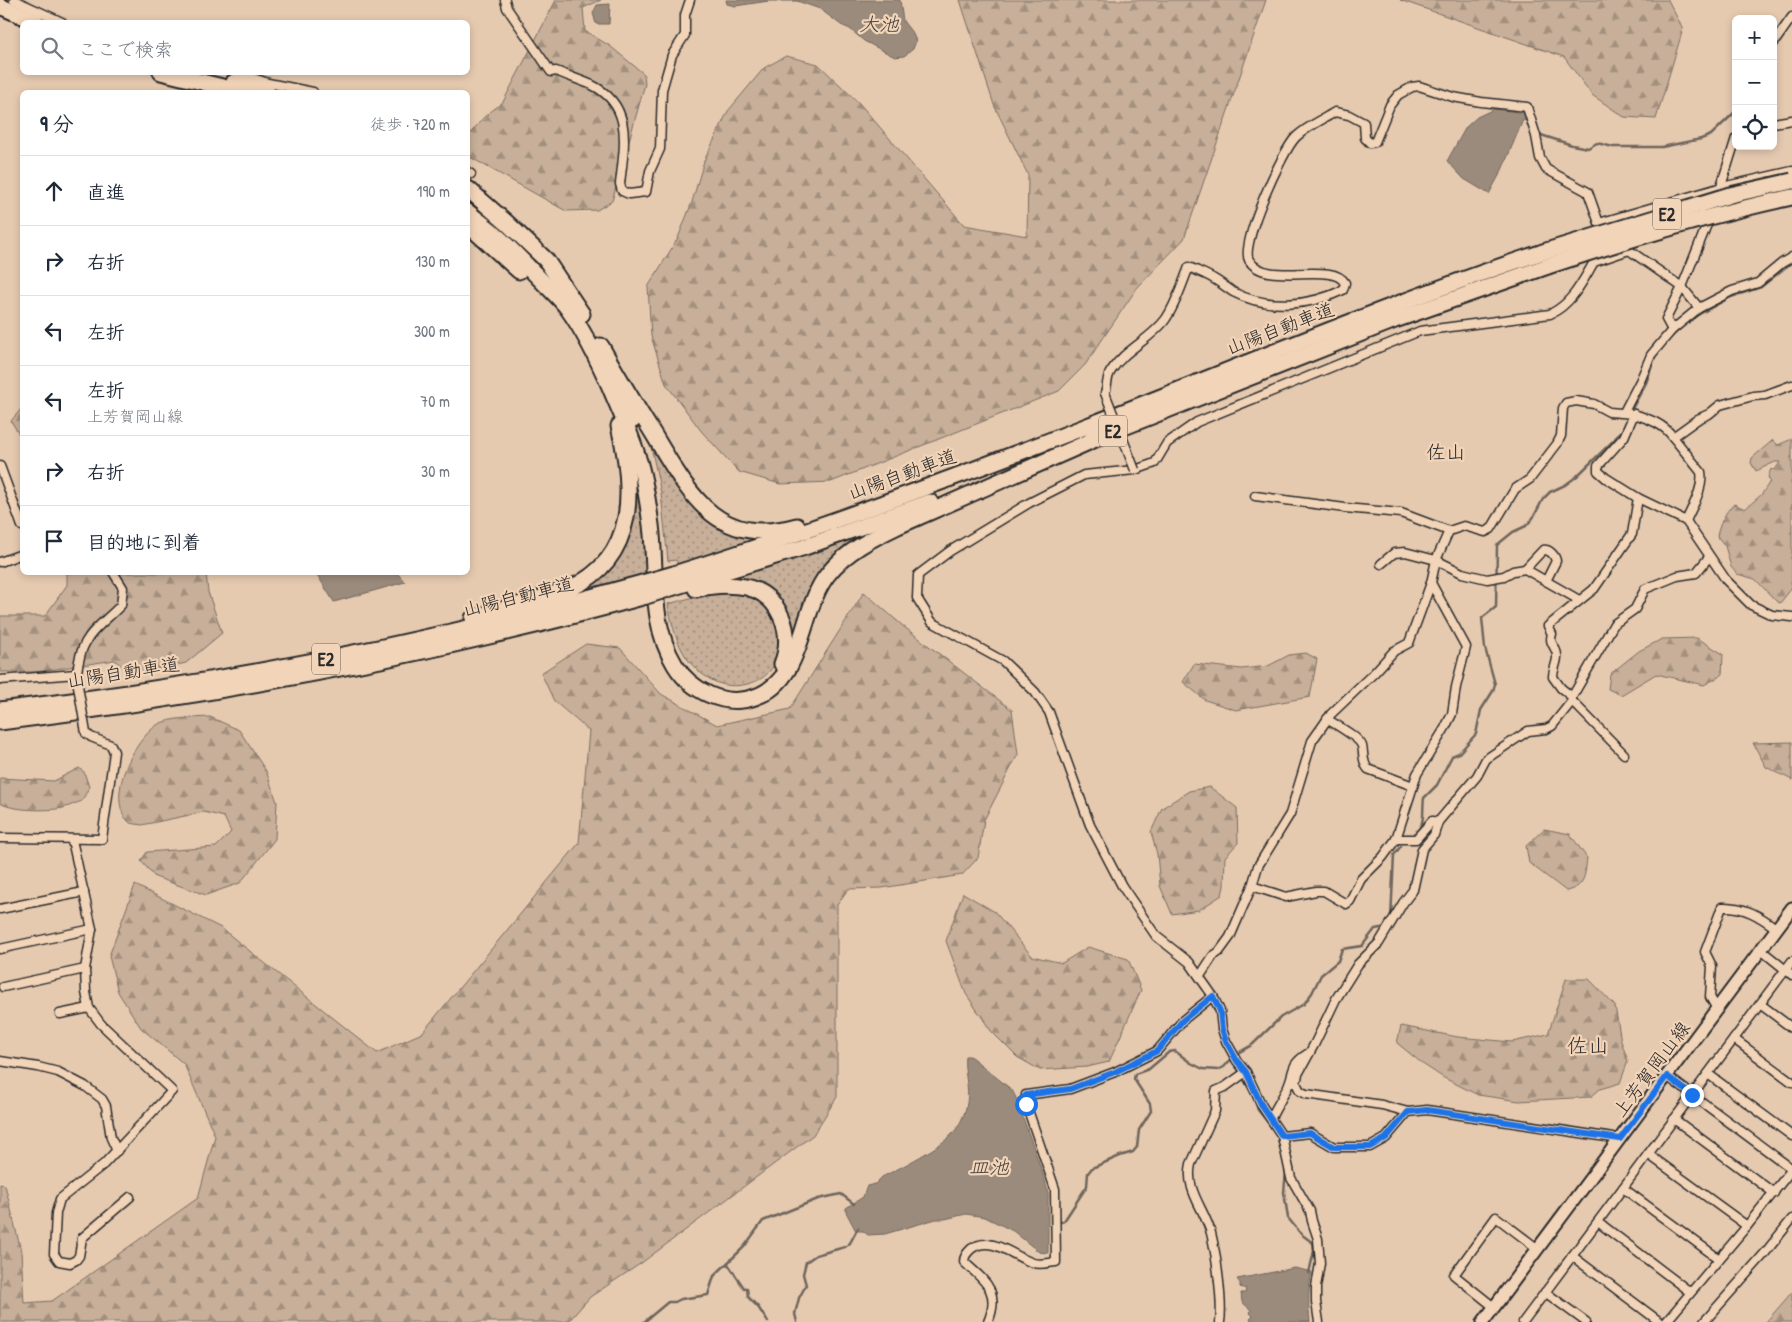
<!DOCTYPE html>
<html lang="ja">
<meta charset="utf-8">
<style>
:root{--surface:#fff;--page:#f2f2f3;--text:#1f2937;--muted:#747a83;--line:#e0e1e3}
body{margin:0;font-family:"Patrick Hand","Klee One",sans-serif;background:var(--page);color:var(--text)}
.controls{position:absolute;right:15px;top:15px;display:grid;overflow:hidden;border-radius:8px;box-shadow:0 2px 8px #0003}
.controls button{width:45px;height:45px;display:grid;place-items:center;padding:0;border:0;border-bottom:1px solid var(--line);background:var(--surface);color:var(--text);font:25px sans-serif}
.stop{position:absolute;width:15px;height:15px;margin:-11px;border:4px solid #1a73e8;border-radius:50%;background:#fff}
.stop.end{background:#1a73e8;border-color:#fff;box-shadow:0 1px 5px #0008}
.list{margin:0;padding:0;list-style:none}
h2{display:flex;justify-content:space-between;align-items:center;height:65px;margin:0;padding:0 20px;font-size:21px}
h2 small{font-size:16px;font-weight:400;color:var(--muted)}
.list li{display:grid;grid-template-columns:32px 1fr auto;gap:15px;align-items:center;box-sizing:border-box;height:70px;padding:0 20px;border-top:1px solid var(--line)}
.list b{display:block;font-size:19px;white-space:nowrap}
.list p{margin:0;font-size:16px;white-space:nowrap;color:var(--muted)}
.list em{font-size:16px;font-style:normal;color:var(--muted)}
.icon{flex:none;width:28px;height:28px;fill:none;stroke:currentColor;stroke-width:2;stroke-linecap:round;stroke-linejoin:round}
.map{position:relative;flex:none;width:1792px;height:1322px;overflow:hidden}
.search{position:absolute;background:var(--surface);box-shadow:0 2px 8px #0003;left:20px;top:20px;width:450px;height:55px;display:flex;align-items:center;gap:12px;box-sizing:border-box;padding:0 18px;border-radius:8px;color:var(--muted);font-size:19px}
.panel{position:absolute;background:var(--surface);box-shadow:0 2px 8px #0003;left:20px;top:90px;width:450px;height:485px;border-radius:8px}
.map>svg:first-child{display:block}
</style>
<div class="map">
<svg width="1792" height="1322" viewBox="0 0 1792 1322">
<defs>
<pattern id="grass-dots" width="8" height="8" patternUnits="userSpaceOnUse" patternTransform="scale(1.25)"><rect width="8" height="8" fill="#c7af99"/><path d="M2 2h.1M6 6h.1" fill="none" stroke="#a28f7d" stroke-width="1.8" stroke-linecap="round"/></pattern>
<pattern id="forest-firs" width="22" height="20" patternUnits="userSpaceOnUse" patternTransform="scale(1.25)"><rect width="22" height="20" fill="#c7af99"/><path d="M5 1l3.5 6h-7zM16 11l3.5 6h-7z" fill="#a28f7d"/></pattern>
</defs>
<rect width="100%" height="100%" fill="#e6cab0"/>
<filter id="ink" filterUnits="userSpaceOnUse"><feTurbulence type="fractalNoise" baseFrequency=".02" numOctaves="2"/><feDisplacementMap in="SourceGraphic" scale="10" xChannelSelector="R" yChannelSelector="G"/><feConvolveMatrix kernelMatrix="1 2 1 2 8 2 1 2 1" color-interpolation-filters="sRGB"/></filter>
<g filter="url(#ink)">
<!-- grass -->
<g fill="url(#grass-dots)" stroke="#796d62">
<polygon points="650,442 685,494 768,536 679,566 676,560 668,561 661,493"/>
<path d="M 628,449 C 636,478 655,547 644,574 L 580,594 L 577,588 L 615,559 Z"/>
<polygon points="859,536 860,541 844,552 796,642 791,641 786,613 732,580 731,577 764,568"/>
<path d="M 727,592 C 735,594 746,594 753,597 C 765,603 776,615 781,628 C 786,644 776,669 762,678 C 749,686 732,688 718,683 C 684,669 674,638 668,604 L 705,594 Z"/>
</g>
<!-- forest -->
<g fill="url(#forest-firs)" stroke="#796d62">
<polygon points="556,0 601,0 583,8 585,31 610,46 644,74 645,84 612,201 597,210 566,211 468,156 468,136 484,117 503,102"/>
<polygon points="960,0 1266,0 1184,239 1137,288 1085,365 1059,391 831,482 780,484 739,472 702,432 666,384 651,336 648,287 678,238 692,202 704,161 728,111 764,68 786,56 818,64 859,103 964,225 1027,236 1028,175 994,105"/>
<polygon points="1400,0 1668,0 1683,29 1656,119 1624,117 1592,95 1564,57"/>
<polygon points="22,408 22,439 11,421"/>
<path d="M 1792,439 L 1792,588 L 1780,603 L 1777,602 L 1755,579 L 1737,574 L 1731,567 L 1725,546 L 1717,536 C 1719,526 1725,511 1734,504 L 1745,509 L 1762,494 L 1770,481 L 1768,477 L 1771,469 L 1775,470 L 1780,462 L 1775,462 L 1756,471 L 1751,463 L 1752,458 L 1773,440 L 1778,445 Z"/>
<polygon points="67,573 206,573 208,592 222,633 186,663 131,675 115,660 36,672 0,672 0,616 45,616 67,585"/>
<polygon points="864,592 903,626 1012,710 1018,754 984,820 978,858 962,875 882,888 848,889 837,905 837,1097 813,1135 640,1264 590,1297 568,1322 0,1322 0,1184 5,1185 21,1251 24,1303 52,1301 198,1198 215,1136 184,1064 141,1028 118,992 109,956 135,885 221,928 377,1053 422,1033 579,843 589,731 554,701 541,673 586,644 620,648 661,694 717,725 790,709"/>
<polygon points="1697,638 1723,654 1722,675 1704,685 1656,674 1621,695 1608,689 1610,674 1639,651 1662,639"/>
<polygon points="1306,653 1317,659 1310,697 1236,710 1205,700 1183,682 1194,664 1242,669 1268,666 1289,655"/>
<path d="M 210,717 L 239,730 L 266,771 L 277,802 L 275,839 L 240,883 L 206,895 L 155,877 L 141,861 L 147,852 L 216,847 L 231,832 L 224,817 L 204,812 L 142,825 L 130,823 C 128,821 124,817 123,814 C 111,787 134,741 157,725 C 169,717 196,718 210,717 Z"/>
<polygon points="1792,742 1792,780 1766,767 1753,743"/>
<path d="M 79,768 L 84,772 L 89,787 L 82,801 C 76,803 70,806 63,808 C 48,811 13,811 0,803 L 0,778 L 54,781 Z"/>
<polygon points="1210,787 1237,808 1238,843 1225,857 1224,886 1222,895 1199,910 1172,914 1160,886 1157,854 1151,832 1162,808 1189,791"/>
<path d="M 1544,829 L 1570,834 L 1587,858 C 1585,876 1585,887 1566,891 L 1529,863 L 1526,846 Z"/>
<polygon points="963,893 995,912 1032,956 1062,963 1088,947 1128,959 1141,990 1109,1062 1087,1067 1040,1070 1017,1057 991,1031 966,994 946,941"/>
<polygon points="1566,979 1589,979 1615,1006 1621,1041 1628,1061 1620,1083 1600,1089 1591,1097 1519,1101 1478,1095 1444,1078 1424,1065 1397,1043 1401,1026 1458,1037 1512,1042 1548,1034"/>
<polygon points="1792,1292 1792,1322 1766,1322"/>
</g>
<!-- water -->
<g fill="#9b8b7b" stroke="#6e655b">
<polygon points="726,0 900,0 903,21 913,34 916,41 913,49 904,56 895,57 864,41 850,29 841,25 820,9 797,1 769,1 735,6 727,4"/>
<polygon points="610,4 609,24 596,24 593,13 597,5"/>
<polygon points="1494,109 1525,113 1527,117 1526,121 1523,120 1502,170 1489,194 1464,179 1447,161 1466,127 1477,117"/>
<polygon points="316,573 397,573 405,582 334,602"/>
<path d="M 965,1056 L 970,1056 L 1012,1090 L 1016,1098 L 1044,1177 L 1048,1193 L 1048,1253 L 1039,1252 L 1013,1231 L 985,1217 L 966,1214 L 945,1219 L 936,1219 L 885,1234 L 868,1235 L 863,1231 L 856,1231 L 846,1212 L 846,1208 L 863,1197 L 867,1186 L 875,1184 L 882,1177 C 900,1168 943,1146 954,1132 C 960,1125 966,1111 967,1103 C 970,1087 963,1072 965,1056 Z"/>
<path d="M 1295,1268 L 1312,1272 C 1308,1288 1308,1305 1310,1322 L 1255,1322 L 1254,1320 L 1251,1321 L 1250,1319 L 1253,1316 L 1250,1313 L 1251,1310 L 1242,1302 L 1241,1293 L 1245,1293 L 1246,1289 L 1240,1287 L 1240,1283 L 1237,1279 Z"/>
</g>
<g fill="none" stroke-linecap="round" stroke-linejoin="round">
<!-- stream -->
<g stroke="#6e655b" stroke-width="2.5">
<polyline points="1541,135 1572,145 1588,148 1597,143 1613,147 1662,147 1701,139 1711,135 1736,111"/>
<polyline points="1694,317 1731,297 1761,287 1792,262"/>
<polyline points="1668,340 1684,325"/>
<polyline points="1633,407 1646,383 1656,354"/>
<path d="M 1416,832 C 1426,823 1422,811 1424,798 L 1437,785 L 1452,756 L 1459,753 L 1476,734 L 1481,710 L 1493,691 L 1495,684 L 1485,648 L 1482,618 L 1496,607 L 1497,545 L 1513,532 L 1526,526 L 1533,518 L 1543,499 L 1550,492 L 1565,485 L 1576,477 L 1613,441 L 1623,429 L 1628,418"/>
<polyline points="1391,919 1394,855 1401,846"/>
<polyline points="1235,1064 1253,1096 1258,1110 1277,1134 1280,1146"/>
<polyline points="1286,1171 1284,1192 1288,1218 1301,1234 1313,1243 1314,1251 1309,1273"/>
<polyline points="1058,1223 1064,1221 1087,1186 1088,1173 1092,1168 1120,1156 1133,1152 1137,1147 1139,1130 1151,1111 1150,1104 1134,1079 1135,1074 1149,1069 1169,1052 1175,1051 1191,1063 1203,1069 1218,1070 1224,1067 1236,1054 1252,1045 1281,1017 1304,1004 1312,993 1321,975 1338,961 1342,949 1362,946 1375,929 1386,927"/>
<polyline points="728,1264 744,1288 747,1288 748,1297 758,1307 768,1322"/>
<polyline points="644,1322 668,1302 675,1302 681,1299 708,1295 714,1276 744,1247 763,1221 818,1199 841,1194 854,1204"/>
<polyline points="797,1322 795,1314 799,1298 806,1285 803,1274 806,1262 816,1255 845,1247 850,1243 858,1228"/>
</g>
<defs>
<g id="minor">
<polyline points="14,0 62,22"/>
<path d="M 505,0 L 507,8 L 551,72 L 556,71 C 568,76 580,80 592,85 C 634,106 624,146 620,184 L 622,191 L 629,194 L 646,192 L 650,171 L 660,149 L 662,90 L 672,55 L 685,35 L 685,15 L 690,0"/>
<polyline points="1773,44 1792,17"/>
<polyline points="236,72 268,83 313,92"/>
<polyline points="1773,123 1792,120"/>
<polyline points="468,172 471,174"/>
<polyline points="1717,199 1736,138"/>
<polyline points="1599,223 1722,187 1792,171"/>
<polyline points="1626,248 1682,287 1699,308"/>
<polyline points="1672,330 1666,319 1682,287 1710,217"/>
<path d="M 1105,393 C 1108,386 1106,378 1111,371 C 1124,350 1150,340 1165,320 C 1176,305 1182,284 1189,267 C 1197,271 1206,274 1214,279 C 1221,283 1227,288 1233,292 C 1267,310 1310,306 1343,290 L 1345,283 C 1332,260 1265,288 1249,260 C 1240,244 1282,151 1296,137 C 1306,127 1322,120 1335,112 L 1349,115 L 1364,123 L 1365,138 L 1370,143 L 1375,142 L 1390,105 L 1398,95 L 1412,87 L 1419,86 L 1453,97 L 1481,102 L 1527,107 L 1536,136 L 1540,158 L 1546,169 L 1588,192 L 1599,223 L 1608,231"/>
<polyline points="1624,412 1641,379 1651,355 1672,330 1699,308 1732,291 1758,283 1782,263 1792,257"/>
<path d="M 1634,414 C 1649,419 1664,424 1673,437 L 1698,419 L 1709,414 L 1720,405 L 1753,396 L 1765,395 L 1792,385"/>
<path d="M 1673,437 L 1701,472 C 1704,488 1692,507 1686,521"/>
<polyline points="0,466 22,526"/>
<polyline points="1255,496 1345,508 1401,513 1449,531 1464,526 1485,532 1491,529 1515,489 1530,479 1557,444 1561,436 1563,408 1566,403 1576,401 1594,404 1609,412 1634,414 1624,437 1598,466 1598,471 1606,478 1638,498 1686,521 1726,580 1751,605 1772,615 1792,617"/>
<polyline points="0,562 22,554"/>
<polyline points="1381,564 1394,553 1405,552 1436,560 1462,573 1487,579 1504,576 1513,571 1525,569 1579,600"/>
<path d="M 1525,569 L 1543,550 C 1549,549 1555,555 1556,561 L 1546,581"/>
<polyline points="1431,583 1466,647 1456,687 1452,714 1445,728 1417,774 1396,839 1416,839 1432,821 1438,822"/>
<polyline points="0,680 76,674"/>
<path d="M 77,680 C 76,673 78,667 79,661 C 84,633 103,624 121,605 L 123,588 L 113,572"/>
<path d="M 1572,697 L 1561,688 L 1553,677 C 1553,670 1557,663 1557,657 C 1558,647 1548,645 1552,634 L 1548,626 L 1594,589 L 1632,534 L 1638,498"/>
<polyline points="1572,701 1624,754"/>
<path d="M 1327,719 C 1336,725 1359,737 1362,746 C 1364,754 1362,762 1368,769 L 1413,786"/>
<polyline points="0,838 102,839 114,752 111,745 91,737 86,733"/>
<polyline points="72,840 92,929 85,969 86,992 89,1008 101,1024 172,1091 104,1164 60,1199 56,1213 54,1254 59,1261 70,1263 76,1260 79,1256 82,1238 130,1197"/>
<polyline points="1252,886 1286,897 1316,891 1324,891 1346,904 1350,901 1361,879 1383,857 1396,839"/>
<polyline points="0,909 84,892"/>
<polyline points="0,949 92,929"/>
<polyline points="1761,950 1792,975"/>
<polyline points="1200,976 1213,956 1219,952 1230,937 1252,886 1258,866 1290,814 1312,741 1331,714 1375,672 1394,651 1409,643 1431,583 1436,560 1449,531"/>
<polyline points="3,987 85,969"/>
<polyline points="1760,1004 1792,1028"/>
<path d="M 1717,1009 L 1710,997 L 1712,966 L 1705,952 L 1722,907 C 1744,906 1760,916 1777,929"/>
<polyline points="60,1014 89,1008"/>
<polyline points="1734,1039 1792,1082"/>
<polyline points="0,1061 38,1067 58,1072 85,1086 102,1099 106,1106 111,1138 117,1151"/>
<polyline points="1708,1074 1792,1136"/>
<polyline points="1667,1076 1792,1169"/>
<polyline points="1408,1112 1382,1105 1306,1094 1300,1091 1296,1083 1298,1074 1315,1043 1336,999 1358,964 1379,943 1403,903 1413,890 1422,849 1434,835 1438,822 1477,776 1486,759 1528,731 1546,729 1552,726 1572,701 1572,697 1614,624 1635,609 1645,589 1677,576 1696,573 1709,557"/>
<path d="M 1271,1118 C 1276,1107 1283,1097 1288,1086 C 1295,1070 1290,1065 1307,1054"/>
<polyline points="1674,1119 1774,1193"/>
<polyline points="1282,1136 1310,1133 1334,1147 1370,1147 1386,1138 1408,1112 1427,1110 1620,1139"/>
<polyline points="1648,1154 1747,1226"/>
<polyline points="1623,1188 1719,1259"/>
<polyline points="1598,1222 1690,1292"/>
<polyline points="1572,1256 1660,1322"/>
<polyline points="1545,1292 1586,1322"/>
<polyline points="1494,1307 1454,1275 1496,1217 1538,1249"/>
<path d="M 988,1322 C 1001,1291 985,1281 964,1262 C 964,1256 967,1253 971,1249 C 991,1234 1014,1257 1033,1263 C 1041,1265 1047,1263 1056,1262 L 1055,1189 L 1026,1104 L 1026,1095 L 1070,1089 L 1115,1072 L 1157,1051 L 1183,1020 L 1213,996"/>
<path d="M 1220,1322 C 1223,1302 1216,1253 1211,1233 C 1204,1208 1185,1190 1191,1164 L 1215,1111 L 1216,1091 L 1225,1087 L 1246,1072"/>
<path d="M 1319,1322 L 1316,1302 L 1316,1287 L 1320,1263 L 1318,1239 L 1312,1221 L 1310,1211 L 1291,1178 L 1282,1136 L 1262,1106 L 1246,1072 L 1237,1061 L 1226,1041 L 1222,1029 L 1220,1011 L 1213,996 L 1189,962 L 1156,936 L 1122,886 L 1090,825 L 1049,712 L 1035,692 L 1003,661 L 932,622 L 917,598 L 918,575 L 950,551 L 1029,503 L 1084,475 L 1135,470 L 1155,463 L 1167,443 L 1197,422 L 1420,331 L 1550,314 C 1572,304 1582,282 1594,262 L 1629,250"/>
<polyline points="1523,1322 1792,961"/>
<polyline points="1666,1322 1747,1226 1792,1169"/>
<polyline points="1704,1322 1765,1253 1792,1219"/>
</g>
<polyline id="secondary" points="1483,1322 1792,908"/>
<g id="motorway">
<polyline points="0,6 36,22"/>
<polyline points="161,72 243,92"/>
<polyline points="234,82 267,92"/>
<polyline points="468,189 507,223 546,260 582,314"/>
<path d="M 468,212 C 477,220 488,227 497,236 C 512,249 525,264 539,278 C 548,288 560,298 568,309 C 585,333 598,360 610,387 C 620,411 631,434 638,458 C 645,479 648,503 651,525 C 657,572 649,623 675,665 C 691,691 725,708 755,697 C 806,679 799,610 828,574 C 846,551 873,538 898,526 L 1100,437"/>
<polyline points="468,225 519,271"/>
<path d="M 601,346 C 618,377 636,406 654,435 C 690,495 717,548 797,526"/>
<polyline points="621,383 633,420"/>
<polyline points="1091,440 1395,320 1548,266"/>
<path d="M 674,574 C 811,531 947,481 1082,428 C 1235,369 1387,304 1543,252"/>
<polyline points="674,587 805,547 930,502"/>
<path d="M 696,589 C 712,585 730,584 746,587 C 781,595 794,634 782,664"/>
<path d="M 473,618 C 493,612 514,606 535,600 C 547,596 560,593 571,588 C 638,557 634,487 619,426"/>
<path d="M 0,710 C 218,684 435,642 646,582"/>
<path d="M 0,722 C 218,695 434,655 646,596"/>
</g>
</defs>
<!-- minor casing -->
<use href="#minor" stroke="#2b2b2b" stroke-width="11"/>
<!-- secondary casing -->
<use href="#secondary" stroke="#2b2b2b" stroke-width="15"/>
<!-- motorway casing -->
<use href="#motorway" stroke="#2b2b2b" stroke-width="19"/>
<!-- minor -->
<use href="#minor" stroke="#f2d4b8" stroke-width="8"/>
<!-- secondary -->
<use href="#secondary" stroke="#f2d4b8" stroke-width="11"/>
<!-- motorway -->
<use href="#motorway" stroke="#f2d4b8" stroke-width="15"/>
<defs>
<g id="minor-bridge">
<polyline points="1105,393 1135,470"/>
<polyline points="77,680 86,733"/>
</g>
<g id="motorway-bridge">
<polyline points="1543,252 1730,195 1792,181"/>
<path d="M 1548,266 C 1628,239 1709,215 1792,197"/>
<polyline points="646,582 674,574"/>
<polyline points="646,596 674,587"/>
</g>
</defs>
<!-- minor-bridge casing -->
<use href="#minor-bridge" stroke="#2b2b2b" stroke-width="11" stroke-linecap="butt"/>
<!-- motorway-bridge casing -->
<use href="#motorway-bridge" stroke="#2b2b2b" stroke-width="19" stroke-linecap="butt"/>
<!-- minor-bridge -->
<use href="#minor-bridge" stroke="#f2d4b8" stroke-width="8"/>
<!-- motorway-bridge -->
<use href="#motorway-bridge" stroke="#f2d4b8" stroke-width="15"/>
</g>
</g>
<g fill="none" stroke-linecap="round" stroke-linejoin="round" filter="url(#ink)">
<!-- route -->
<polyline stroke="#1a73e8" stroke-width="6" points="1026,1104 1026,1095 1070,1089 1115,1072 1157,1051 1183,1020 1213,996 1220,1011 1222,1029 1226,1041 1237,1061 1246,1072 1262,1106 1282,1136 1310,1133 1334,1147 1370,1147 1386,1138 1408,1112 1427,1110 1620,1139 1667,1076 1692,1095"/>
</g>
<g text-anchor="middle" dominant-baseline="central" stroke-width="4.5" stroke-linejoin="round" paint-order="stroke">
<!-- shield labels -->
<g fill="#f2d4b8" stroke="#675e55" stroke-width="1">
<rect x="1653" y="198.5" width="28" height="31" rx="4"/>
<rect x="1099" y="415.5" width="28" height="31" rx="4"/>
<rect x="312" y="643.5" width="28" height="31" rx="4"/>
</g>
<g font-size="18" font-weight="bold" fill="#2b2b2b">
<text x="1667" y="214">E2</text>
<text x="1113" y="431">E2</text>
<text x="326" y="659">E2</text>
</g>
<!-- street labels -->
<g font-size="19" fill="#2b2b2b" stroke="#f2d4b8">
<text transform="translate(1280 328) rotate(-21)">山陽自動車道</text>
<text transform="translate(902 474) rotate(-20)">山陽自動車道</text>
<text transform="translate(518 596) rotate(-14)">山陽自動車道</text>
<text transform="translate(123 672) rotate(-9)">山陽自動車道</text>
<text transform="translate(1651 1069) rotate(-53)">上芳賀岡山線</text>
</g>
<!-- water labels -->
<g font-size="20" font-style="italic" fill="#47433f" stroke="#f2d4b8">
<text x="879" y="23">大池</text>
<text x="989" y="1166">皿池</text>
</g>
<!-- neighbourhood labels -->
<g font-size="20" fill="#2b2b2b" stroke="#f2d4b8">
<text x="1446" y="451">佐山</text>
</g>
<!-- quarter labels -->
<g font-size="21" fill="#2b2b2b" stroke="#f2d4b8">
<text x="1588" y="1045">佐山</text>
</g>
</g>
</svg>
<div class="controls">
<button>+</button>
<button>−</button>
<button><svg class="icon" aria-label="locate" viewBox="0 0 24 24"><circle cx="12" cy="12" r="6"/><path d="M12 2v4M12 18v4M2 12h4M18 12h4"/></svg></button>
</div>
<div class="stop" style="left:1026px;top:1104px"></div>
<div class="stop end" style="left:1692px;top:1095px"></div>
<div class="search"><svg class="icon" aria-label="search" viewBox="0 0 24 24"><circle cx="10" cy="10" r="6"/><path d="M15 15l6 6"/></svg>ここで検索</div>
<section class="panel">
<h2>9 分<small>徒歩 · 720 m</small></h2>
<ul class="list">
<li><svg class="icon" aria-label="ahead" viewBox="0 0 24 24"><path d="M12 20V5M6 11l6-6 6 6"/></svg><div><b>直進</b></div><em>190 m</em></li>
<li><svg class="icon" aria-label="right" viewBox="0 0 24 24"><path d="M7 20v-9h11M14 6l5 5-5 5"/></svg><div><b>右折</b></div><em>130 m</em></li>
<li><svg class="icon" aria-label="left" viewBox="0 0 24 24"><path d="M17 20v-9H6M10 6l-5 5 5 5"/></svg><div><b>左折</b></div><em>300 m</em></li>
<li><svg class="icon" aria-label="left" viewBox="0 0 24 24"><path d="M17 20v-9H6M10 6l-5 5 5 5"/></svg><div><b>左折</b><p>上芳賀岡山線</p></div><em>70 m</em></li>
<li><svg class="icon" aria-label="right" viewBox="0 0 24 24"><path d="M7 20v-9h11M14 6l5 5-5 5"/></svg><div><b>右折</b></div><em>30 m</em></li>
<li><svg class="icon" aria-label="arrive" viewBox="0 0 24 24"><path d="M6 21V4h12l-3 4 3 4H6"/></svg><div><b>目的地に到着</b></div></li>
</ul>
</section>
</div>
